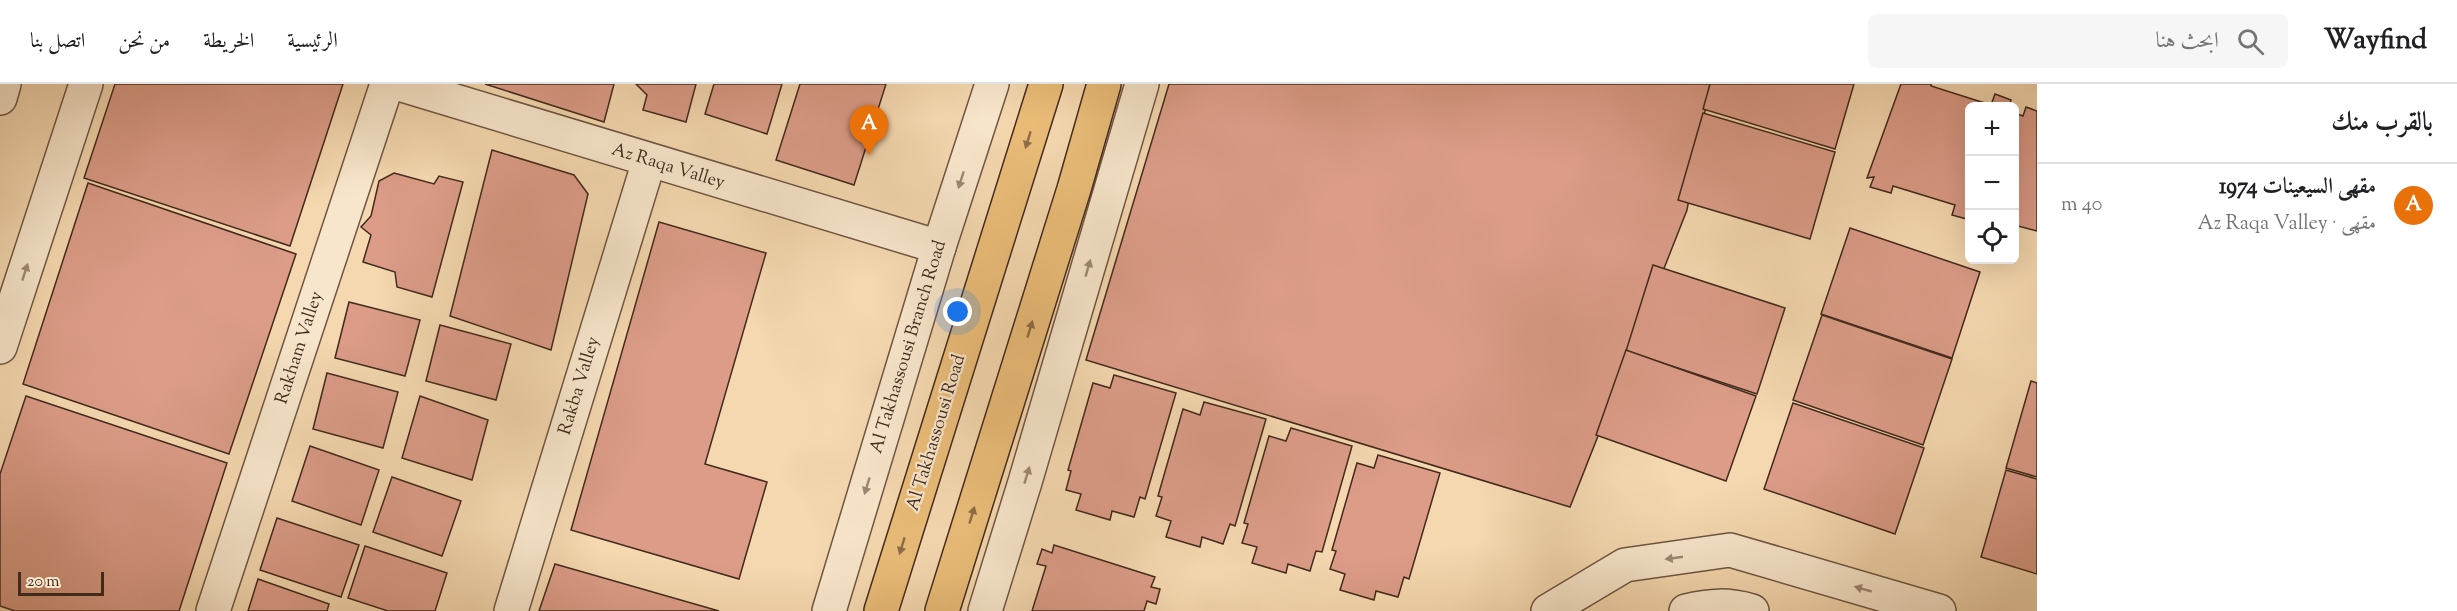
<!DOCTYPE html>
<html lang="ar">
<meta charset="utf-8">
<style>
:root{--surface:#fff;--page:#f6f6f6;--text:#202124;--muted:#757577;--line:#e0e0e0;--accent:#0f766e}
body{margin:0;font-family:"Sorts Mill Goudy",Amiri,serif;background:var(--page);color:var(--text);direction:rtl}
.controls{position:absolute;right:18px;top:18px;display:grid;overflow:hidden;border-radius:9px;box-shadow:0 6px 24px #0002}
.controls button{width:54px;height:54px;display:grid;place-items:center;padding:0;border:0;border-bottom:2px solid var(--line);background:var(--surface);color:var(--text);font:30px sans-serif}
.scale{position:absolute;left:18px;bottom:15px;width:86px;box-sizing:border-box;padding-left:6px;border:3px solid #422a1d;border-top:0;font-size:16px;line-height:21px;white-space:nowrap;color:#422a1d;-webkit-text-stroke:4px #f8e6cc;paint-order:stroke}
.you{position:absolute;left:958px;top:228px;width:21px;height:21px;margin:-15px;border:4px solid #fff;border-radius:50%;background:#1a73e8;box-shadow:0 0 0 9px #1a73e833}
.badge{display:grid;place-items:center;width:39px;height:39px;border-radius:50%;background:var(--accent);color:#fff;font-size:20px;font-weight:700}
.pin{position:absolute;translate:-50% -50px;filter:drop-shadow(0 2px 3px #0008)}
.pin::after{content:'';position:absolute;top:32px;width:21px;height:18px;background:inherit;clip-path:polygon(0 0,100% 0,50% 100%)}
.list{margin:0;padding:0;list-style:none}
h2{display:flex;justify-content:space-between;align-items:center;height:78px;margin:0;padding:0 24px;font-size:26px}
h2 small{font-size:20px;font-weight:400;color:var(--muted)}
.list li{display:grid;grid-template-columns:39px 1fr auto;gap:18px;align-items:center;box-sizing:border-box;height:84px;padding:0 24px;border-top:2px solid var(--line)}
.list b{display:block;font-size:22px;white-space:nowrap}
.list p{margin:0;font-size:20px;white-space:nowrap;color:var(--muted)}
.list em{font-size:20px;font-style:normal;color:var(--muted)}
.icon{flex:none;width:33px;height:33px;fill:none;stroke:currentColor;stroke-width:2;stroke-linecap:round;stroke-linejoin:round}
.map{position:relative;flex:none;width:2037px;height:527px;overflow:hidden;direction:ltr}
header{display:flex;align-items:center;gap:36px;box-sizing:border-box;height:84px;padding:0 30px;background:var(--surface);border-bottom:2px solid var(--line)}
header strong{font-size:28px}
nav{display:flex;gap:33px;margin-inline-start:auto;font-size:21px}
.search{width:420px;height:54px;background:var(--page);display:flex;align-items:center;gap:15px;box-sizing:border-box;padding:0 21px;border-radius:9px;color:var(--muted);font-size:22px}
main{display:flex}
aside{flex:1;background:var(--surface)}
.map>svg:first-child{display:block}
</style>
<header>
<strong>Wayfind</strong>
<div class="search"><svg class="icon" aria-label="search" viewBox="0 0 24 24"><circle cx="10" cy="10" r="6"/><path d="M15 15l6 6"/></svg>ابحث هنا</div>
<nav><a>الرئيسية</a><a>الخريطة</a><a>من نحن</a><a>اتصل بنا</a></nav>
</header>
<main>
<aside>
<h2>بالقرب منك<small></small></h2>
<ul class="list">
<li><span class="badge" style="background:#e8710a">A</span><div><b>مقهى السيعينات 1974</b><p>مقهى · Az Raqa Valley</p></div><em>40 m</em></li>
</ul>
</aside>
<div class="map">
<svg width="2037" height="527" viewBox="0 0 2037 527">
<rect width="100%" height="100%" fill="#f5d8b0"/>
<filter id="stains"><feTurbulence type="fractalNoise" baseFrequency=".00333" numOctaves="4"/><feColorMatrix values="0 0 0 0 .2 0 0 0 0 .09 0 0 0 0 .02 0 0 0 .5 -.17"/></filter>
<radialGradient id="worn" r=".72"><stop offset=".6" stop-color="#630" stop-opacity="0"/><stop offset="1" stop-color="#630" stop-opacity=".3"/></radialGradient>
<!-- building -->
<g fill="#dc9c88" stroke="#422a1d" stroke-width="1.5">
<polygon points="115,0 343,0 290,162 84,94"/>
<polygon points="485,0 614,0 604,38"/>
<polygon points="636,0 696,0 686,38 643,26 647,11"/>
<polygon points="714,0 782,0 767,50 705,30"/>
<polygon points="800,0 886,0 854,101 776,76"/>
<polygon points="1169,0 1710,0 1687,126 1570,423 1086,276"/>
<polygon points="1710,0 1854,0 1835,65 1703,25"/>
<polygon points="1901,0 1931,0 1931,2 1991,21 1995,10 2011,16 2009,22 1970,22 1970,136 1952,131 1955,121 1893,102 1891,109 1870,103 1874,93 1867,94"/>
<polygon points="2026,23 2037,27 2037,147 2014,141 2014,38 2017,30 2023,32"/>
<polygon points="1703,29 1835,68 1810,155 1678,116"/>
<polygon points="492,66 574,91 588,110 551,266 450,232"/>
<polygon points="394,89 434,100 439,92 463,98 432,213 397,203 395,188 363,178 371,151 361,143 371,132 379,97"/>
<polygon points="88,99 296,170 229,370 23,300"/>
<polygon points="659,138 766,169 705,380 767,398 739,495 571,446"/>
<polygon points="1850,144 1980,188 1952,274 1821,230"/>
<polygon points="1653,181 1785,224 1757,310 1626,267"/>
<polygon points="349,218 420,236 405,292 335,274"/>
<polygon points="1822,231 1952,275 1923,361 1793,316"/>
<polygon points="440,241 511,260 496,316 426,297"/>
<polygon points="1626,266 1756,312 1726,397 1596,351"/>
<polygon points="327,289 398,308 383,364 313,345"/>
<polygon points="1114,291 1176,309 1145,415 1140,413 1134,433 1112,427 1110,436 1076,426 1081,410 1066,406 1071,387 1068,386 1093,299 1110,304"/>
<polygon points="2031,297 2037,299 2037,393 2006,384"/>
<polygon points="26,312 227,379 179,527 15,527 0,522 0,390"/>
<polygon points="420,312 488,336 472,396 402,374"/>
<polygon points="1204,318 1266,335 1235,442 1230,440 1223,460 1202,453 1200,463 1166,453 1171,437 1156,432 1162,413 1158,412 1183,325 1200,331"/>
<polygon points="1793,319 1924,364 1895,450 1764,405"/>
<polygon points="1291,344 1352,362 1322,468 1316,467 1310,487 1288,480 1286,489 1252,479 1257,463 1242,459 1248,440 1244,439 1269,352 1286,357"/>
<polygon points="310,362 379,386 361,441 292,417"/>
<polygon points="1378,371 1440,389 1409,495 1404,493 1398,513 1376,507 1374,516 1340,506 1345,490 1330,485 1336,467 1332,466 1357,379 1374,384"/>
<polygon points="2006,386 2037,395 2037,490 1981,473"/>
<polygon points="392,393 461,417 442,472 373,448"/>
<polygon points="277,434 359,461 341,513 260,486"/>
<polygon points="1054,461 1155,493 1151,503 1160,505 1156,520 1147,517 1144,527 1032,527 1046,482 1037,480 1042,465 1052,469"/>
<polygon points="365,462 447,489 435,527 388,527 348,514"/>
<polygon points="555,480 719,527 539,527"/>
<polygon points="258,495 329,520 327,527 248,527"/>
</g>
<g fill="none" stroke-linecap="round" stroke-linejoin="round">
<defs>
<g id="minor">
<polyline points="399,0 939,163"/>
<polyline points="0,14 4,0"/>
<polyline points="0,263 86,0"/>
<polyline points="213,527 387,0"/>
<polyline points="511,527 649,77"/>
<polyline points="829,527 939,163 992,0"/>
<polyline points="985,527 1025,398 1142,0"/>
<polyline points="1548,527 1625,481 1730,466 1939,527"/>
<path d="M 1686,527 C 1710,521 1728,520 1752,527"/>
</g>
<g id="major">
<polyline points="881,527 1046,0"/>
<polyline points="942,527 1074,105 1104,0"/>
</g>
</defs>
<!-- minor casing -->
<use href="#minor" stroke="#6f5642" stroke-width="36"/>
<!-- major casing -->
<use href="#major" stroke="#422a1d" stroke-width="36"/>
<!-- minor -->
<use href="#minor" stroke="#f8e6cc" stroke-width="33"/>
<!-- major -->
<use href="#major" stroke="#eabc78" stroke-width="33"/>
</g>
<!-- one-way arrows -->
<defs><path id="oneway-solid" d="M-6-.8H1V-3.2L6.5 0L1 3.2V.8H-6Z" transform="scale(1.5)"/></defs>
<g fill="#8e6c46">
<use href="#oneway-solid" transform="translate(1028 56) rotate(107)"/>
<use href="#oneway-solid" transform="translate(1030 245) rotate(-73)"/>
<use href="#oneway-solid" transform="translate(972 431) rotate(-73)"/>
<use href="#oneway-solid" transform="translate(902 462) rotate(107)"/>
</g>
<g fill="#9d8874">
<use href="#oneway-solid" transform="translate(961 96) rotate(108)"/>
<use href="#oneway-solid" transform="translate(1088 184) rotate(-74)"/>
<use href="#oneway-solid" transform="translate(25 188) rotate(-72)"/>
<use href="#oneway-solid" transform="translate(1027 391) rotate(-73)"/>
<use href="#oneway-solid" transform="translate(867 402) rotate(107)"/>
<use href="#oneway-solid" transform="translate(1674 474) rotate(172)"/>
<use href="#oneway-solid" transform="translate(1863 505) rotate(-164)"/>
</g>
<g text-anchor="middle" dominant-baseline="central" stroke-width="4.5" stroke-linejoin="round" paint-order="stroke">
<!-- street labels -->
<g font-size="18" fill="#422a1d" stroke="#f8e6cc">
<text transform="translate(668 83) rotate(17)">Az Raqa Valley</text>
<text transform="translate(909 263) rotate(-73)">Al Takhassousi Branch Road</text>
<text transform="translate(300 264) rotate(-72)">Rakham Valley</text>
<text transform="translate(580 302) rotate(-73)">Rakba Valley</text>
<text transform="translate(937 349) rotate(-73)">Al Takhassousi Road</text>
</g>
</g>
<rect width="100%" height="100%" filter="url(#stains)"/>
<rect width="100%" height="100%" fill="url(#worn)"/>
</svg>
<div class="controls">
<button>+</button>
<button>−</button>
<button><svg class="icon" aria-label="locate" viewBox="0 0 24 24"><circle cx="12" cy="12" r="6"/><path d="M12 2v4M12 18v4M2 12h4M18 12h4"/></svg></button>
</div>
<div class="scale">20 m</div>
<div class="you"></div>
<div class="pin badge" style="left:869px;top:71px;background:#e8710a">A</div>
</div>
</main>
